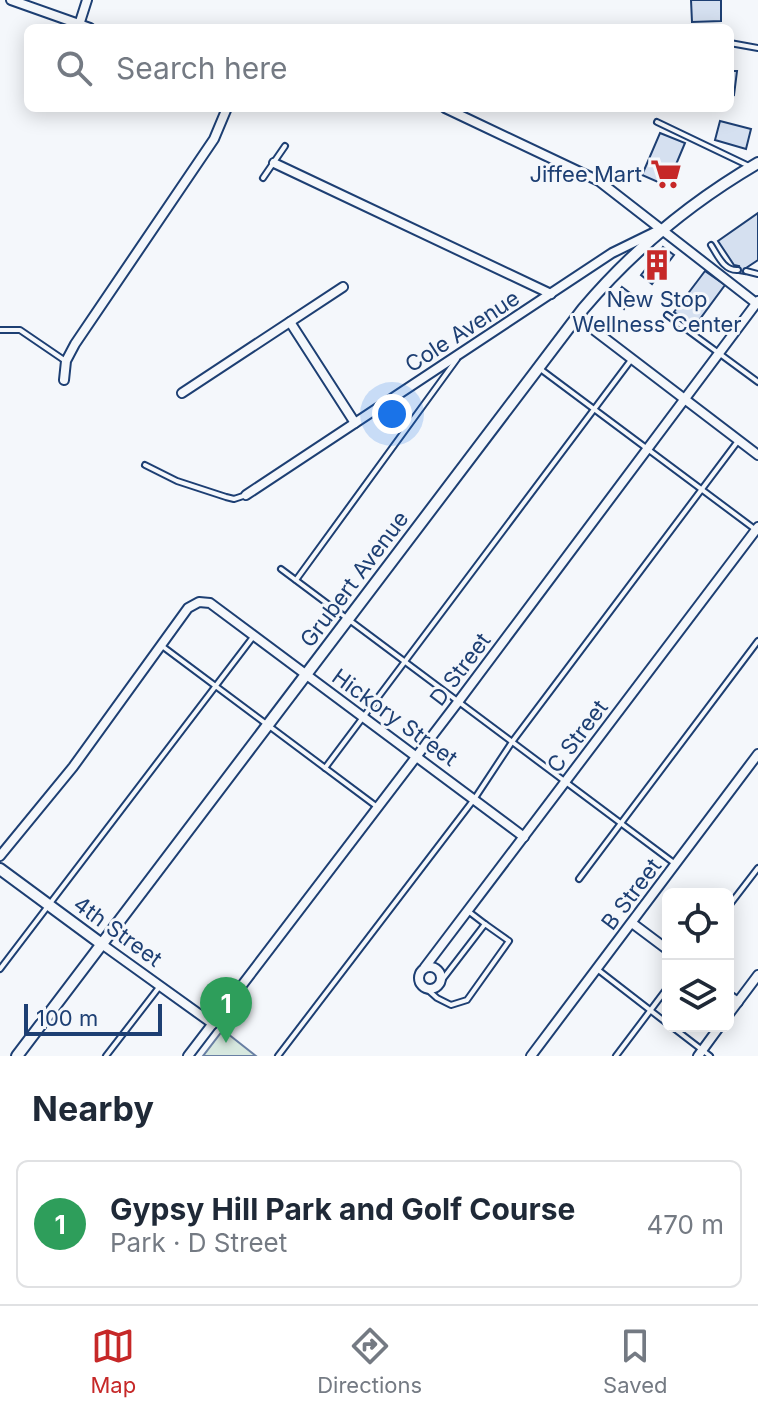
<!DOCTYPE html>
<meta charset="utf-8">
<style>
:root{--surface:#fff;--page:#f6f6f7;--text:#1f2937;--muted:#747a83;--line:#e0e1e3;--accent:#c62828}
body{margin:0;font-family:Inter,sans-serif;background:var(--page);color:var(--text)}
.controls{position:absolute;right:24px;bottom:24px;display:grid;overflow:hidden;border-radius:12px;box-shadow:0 4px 20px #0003}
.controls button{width:72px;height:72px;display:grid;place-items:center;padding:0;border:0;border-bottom:2px solid var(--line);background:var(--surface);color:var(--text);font:40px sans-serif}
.scale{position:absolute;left:24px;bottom:20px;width:138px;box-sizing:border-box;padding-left:8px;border:4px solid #1d3f73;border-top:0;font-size:22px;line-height:28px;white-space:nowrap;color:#1d3f73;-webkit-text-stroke:6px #f4f7fb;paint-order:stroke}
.you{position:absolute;left:392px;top:414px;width:28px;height:28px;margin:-20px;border:6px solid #fff;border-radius:50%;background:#1a73e8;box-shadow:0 0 0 12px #1a73e833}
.badge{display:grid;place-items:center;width:52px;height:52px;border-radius:50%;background:var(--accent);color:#fff;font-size:26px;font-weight:700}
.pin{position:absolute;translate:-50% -66px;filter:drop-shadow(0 2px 4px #0008)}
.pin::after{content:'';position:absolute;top:42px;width:28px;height:24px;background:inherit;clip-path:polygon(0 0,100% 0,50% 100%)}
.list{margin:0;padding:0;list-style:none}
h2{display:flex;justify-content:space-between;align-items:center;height:104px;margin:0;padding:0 32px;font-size:34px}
h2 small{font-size:26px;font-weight:400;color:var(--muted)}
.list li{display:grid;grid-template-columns:52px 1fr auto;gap:24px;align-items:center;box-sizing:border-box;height:128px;margin:0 16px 16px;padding:0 16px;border:2px solid var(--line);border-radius:12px}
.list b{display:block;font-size:30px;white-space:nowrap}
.list p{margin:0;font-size:26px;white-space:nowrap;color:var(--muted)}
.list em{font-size:26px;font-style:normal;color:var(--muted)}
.icon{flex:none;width:44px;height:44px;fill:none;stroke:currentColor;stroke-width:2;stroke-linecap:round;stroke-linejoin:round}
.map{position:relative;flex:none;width:758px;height:1056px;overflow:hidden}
.search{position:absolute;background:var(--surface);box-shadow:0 4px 20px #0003;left:24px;right:24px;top:24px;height:88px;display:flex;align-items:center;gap:20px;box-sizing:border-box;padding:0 28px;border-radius:12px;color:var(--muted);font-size:30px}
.sheet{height:248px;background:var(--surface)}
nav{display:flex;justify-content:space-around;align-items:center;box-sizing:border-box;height:112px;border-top:2px solid var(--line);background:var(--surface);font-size:22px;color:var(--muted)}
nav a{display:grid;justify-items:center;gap:4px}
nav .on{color:var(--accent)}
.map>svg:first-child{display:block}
</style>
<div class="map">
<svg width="758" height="1056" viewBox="0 0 758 1056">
<rect width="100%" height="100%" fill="#f4f7fb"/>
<!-- green -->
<polygon fill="#d7e8df" stroke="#687fa3" stroke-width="2" points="223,1030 256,1056 203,1056"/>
<!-- building -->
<g fill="#d5e0f0" stroke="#1d3f73" stroke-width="2">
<polygon points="691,0 721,0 721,21 692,22"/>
<polygon points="730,71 737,71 734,95 730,94"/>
<polygon points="720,121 751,129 746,149 715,140"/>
<polygon points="660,133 685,143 667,186 642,175"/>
<polygon points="758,213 758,260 746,268 745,274 738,273 739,266 734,265 718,241"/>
<polygon points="663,247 674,255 652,284 641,275"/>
<polygon points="705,271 725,285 694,327 674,312"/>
<polygon points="622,287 634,296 624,309 613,300"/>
</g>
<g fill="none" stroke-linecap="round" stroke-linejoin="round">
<defs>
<g id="service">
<polyline points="730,43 758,48"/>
<polyline points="657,122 749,166"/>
<polyline points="263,178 285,146"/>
<path d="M 711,245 C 718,256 724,271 738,270"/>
<polyline points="746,271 758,274"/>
<polyline points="667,315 758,382"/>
<polyline points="0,330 20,330 64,360"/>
<polyline points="539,368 756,530"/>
<polyline points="145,465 177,481 226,497 234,499 246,495"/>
<polyline points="281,569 674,863"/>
<polyline points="296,580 457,359"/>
<polyline points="162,646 376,806"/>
<polyline points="325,768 631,360"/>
<polyline points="579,879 758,641"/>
<polyline points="728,907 758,868"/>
<polyline points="468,911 485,924"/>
<polyline points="0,969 253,637"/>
<polyline points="597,969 668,1024"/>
<polyline points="428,990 437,998 451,1005 467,1000 509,941 485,924 442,980"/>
<polyline points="671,1026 710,1056"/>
<polyline points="106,1056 160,986"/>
<polyline points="278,1056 475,798 512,742 738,441"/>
<polyline points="616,1056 668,987"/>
</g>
<g id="minor">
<polyline points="11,0 90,28"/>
<polyline points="79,25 87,0"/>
<polyline points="445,108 599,181 756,303"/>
<polyline points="274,163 551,294"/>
<polyline points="577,317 758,455"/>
<polyline points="290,322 355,423"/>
<polyline points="64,380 66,361 75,344 214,139 227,108"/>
<polyline points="182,393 343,287"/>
<polyline points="246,495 612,253 659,230"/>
<polyline points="0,856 73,767 188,608 199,602 210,603 524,837"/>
<polyline points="632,923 668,950"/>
<polyline points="103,945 213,1024"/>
<circle cx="430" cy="978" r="11"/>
<polyline points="425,967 758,527"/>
<polyline points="728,995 738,1002"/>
<polyline points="728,1015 758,975"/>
<polyline points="188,1056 458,702 758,301"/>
<polyline points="531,1056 758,754"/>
<polyline points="698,1056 720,1026"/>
</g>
<g id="tertiary">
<polyline points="0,869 103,945"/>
<path d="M 17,1056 L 583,309 C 633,250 691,202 758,163"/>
</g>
</defs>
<!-- service casing -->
<use href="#service" stroke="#1d3f73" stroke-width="8"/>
<!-- minor casing -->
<use href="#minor" stroke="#1d3f73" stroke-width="12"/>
<!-- tertiary casing -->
<use href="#tertiary" stroke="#1d3f73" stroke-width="14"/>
<!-- service -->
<use href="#service" stroke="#f4f7fb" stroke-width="4"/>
<!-- minor -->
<use href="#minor" stroke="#f4f7fb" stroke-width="8"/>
<!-- tertiary -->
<use href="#tertiary" stroke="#f4f7fb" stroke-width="10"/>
</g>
<!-- icons -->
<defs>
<symbol id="supermarket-bare" viewBox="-9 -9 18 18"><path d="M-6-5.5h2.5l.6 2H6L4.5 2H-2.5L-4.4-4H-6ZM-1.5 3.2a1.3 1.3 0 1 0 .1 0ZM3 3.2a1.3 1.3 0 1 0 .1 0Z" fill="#c62828" stroke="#f4f7fb" stroke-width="2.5" paint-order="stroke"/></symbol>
<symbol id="building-bare" viewBox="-9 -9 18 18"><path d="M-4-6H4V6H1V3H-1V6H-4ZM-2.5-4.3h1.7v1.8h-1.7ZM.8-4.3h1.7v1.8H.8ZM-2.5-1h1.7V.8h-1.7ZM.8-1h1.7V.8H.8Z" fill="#c62828" stroke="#f4f7fb" stroke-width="2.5" paint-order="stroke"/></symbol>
</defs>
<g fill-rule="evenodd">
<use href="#supermarket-bare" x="644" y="152" width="44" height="44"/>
<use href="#building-bare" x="635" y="243" width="44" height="44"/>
</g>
<g text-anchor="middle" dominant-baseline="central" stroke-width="6" stroke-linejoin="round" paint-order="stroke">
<!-- poi labels -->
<g font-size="22" fill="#1d3f73" stroke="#f4f7fb" text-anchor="end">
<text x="642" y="174">Jiffee Mart</text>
<text x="657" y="299" text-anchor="middle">New Stop<tspan x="657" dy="25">Wellness Center</tspan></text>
</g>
<!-- street labels -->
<g font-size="22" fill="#1d3f73" stroke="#f4f7fb">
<text transform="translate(462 331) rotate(-33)">Cole Avenue</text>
<text transform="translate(354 579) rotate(-53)">Grubert Avenue</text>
<text transform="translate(460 669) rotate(-53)">D Street</text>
<text transform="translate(395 717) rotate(36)">Hickory Street</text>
<text transform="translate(577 736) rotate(-53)">C Street</text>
<text transform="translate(631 894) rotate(-53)">B Street</text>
<text transform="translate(118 931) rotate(36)">4th Street</text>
</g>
</g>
</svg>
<div class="controls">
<button><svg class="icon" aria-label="locate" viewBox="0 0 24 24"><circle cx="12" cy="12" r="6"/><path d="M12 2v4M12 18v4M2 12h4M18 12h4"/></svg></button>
<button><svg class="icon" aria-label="layers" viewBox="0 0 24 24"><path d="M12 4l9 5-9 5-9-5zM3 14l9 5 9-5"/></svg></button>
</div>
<div class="scale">100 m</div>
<div class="you"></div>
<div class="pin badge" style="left:226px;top:1043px;background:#2e9e5b">1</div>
<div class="search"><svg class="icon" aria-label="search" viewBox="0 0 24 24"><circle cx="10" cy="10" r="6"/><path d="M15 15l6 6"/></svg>Search here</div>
</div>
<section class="sheet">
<h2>Nearby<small></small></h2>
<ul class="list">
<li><span class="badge" style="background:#2e9e5b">1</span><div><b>Gypsy Hill Park and Golf Course</b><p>Park · D Street</p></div><em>470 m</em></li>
</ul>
</section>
<nav>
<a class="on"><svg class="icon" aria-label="map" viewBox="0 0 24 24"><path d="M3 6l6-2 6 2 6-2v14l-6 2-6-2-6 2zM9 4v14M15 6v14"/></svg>Map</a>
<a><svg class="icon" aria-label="directions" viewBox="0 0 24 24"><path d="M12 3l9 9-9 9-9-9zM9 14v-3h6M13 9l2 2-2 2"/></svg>Directions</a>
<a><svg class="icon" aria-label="saved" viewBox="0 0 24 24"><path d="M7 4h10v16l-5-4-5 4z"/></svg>Saved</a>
</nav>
